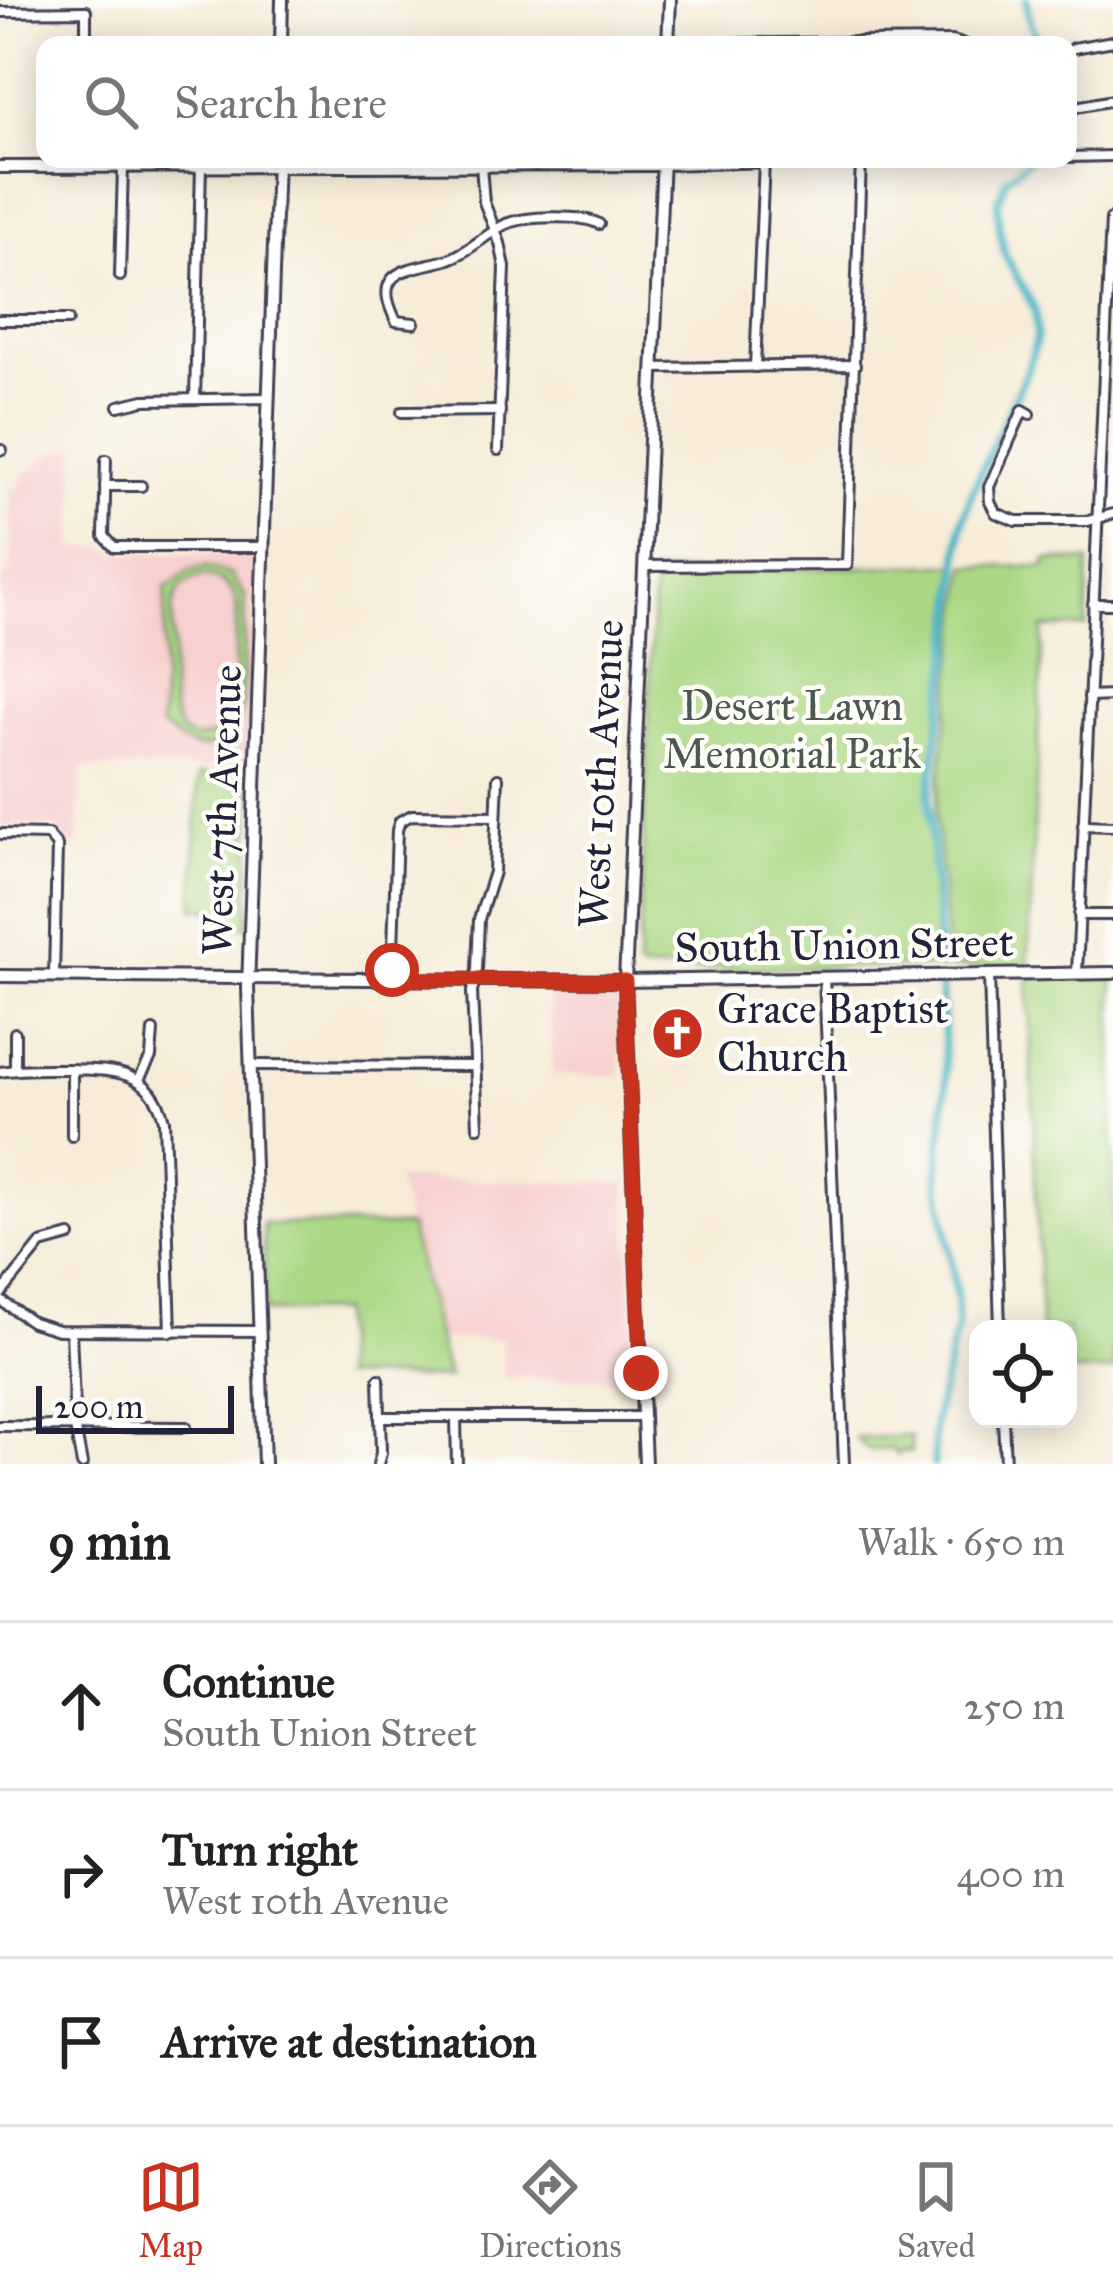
<!DOCTYPE html>
<meta charset="utf-8">
<style>
:root{--surface:#fff;--page:#f6f6f6;--text:#222;--muted:#767676;--line:#e0e0e0;--accent:#c8321e}
body{margin:0;font-family:"IM FELL Great Primer",serif;background:var(--page);color:var(--text)}
.controls{position:absolute;right:36px;bottom:36px;display:grid;overflow:hidden;border-radius:24px;box-shadow:0 6px 30px #0003}
.controls button{width:108px;height:108px;display:grid;place-items:center;padding:0;border:0;border-bottom:3px solid var(--line);background:var(--surface);color:var(--text);font:60px sans-serif}
.scale{position:absolute;left:36px;bottom:30px;width:198px;box-sizing:border-box;padding-left:12px;border:6px solid #22223b;border-top:0;font-size:33px;line-height:42px;white-space:nowrap;color:#22223b;-webkit-text-stroke:9px #fdfcf7;paint-order:stroke}
.stop{position:absolute;width:36px;height:36px;margin:-27px;border:9px solid #c8321e;border-radius:50%;background:#fff}
.stop.end{background:#c8321e;border-color:#fff;box-shadow:0 3px 12px #0008}
.list{margin:0;padding:0;list-style:none}
h2{display:flex;justify-content:space-between;align-items:center;height:156px;margin:0;padding:0 48px;font-size:51px}
h2 small{font-size:39px;font-weight:400;color:var(--muted)}
.list li{display:grid;grid-template-columns:78px 1fr auto;gap:36px;align-items:center;box-sizing:border-box;height:168px;padding:0 48px;border-top:3px solid var(--line)}
.list b{display:block;font-size:45px;white-space:nowrap}
.list p{margin:0;font-size:39px;white-space:nowrap;color:var(--muted)}
.list em{font-size:39px;font-style:normal;color:var(--muted)}
.icon{flex:none;width:66px;height:66px;fill:none;stroke:currentColor;stroke-width:2;stroke-linecap:round;stroke-linejoin:round}
.map{position:relative;flex:none;width:1113px;height:1464px;overflow:hidden}
.search{position:absolute;background:var(--surface);box-shadow:0 6px 30px #0003;left:36px;right:36px;top:36px;height:132px;display:flex;align-items:center;gap:30px;box-sizing:border-box;padding:0 42px;border-radius:24px;color:var(--muted);font-size:45px}
.sheet{height:660px;background:var(--surface)}
nav{display:flex;justify-content:space-around;align-items:center;box-sizing:border-box;height:168px;border-top:3px solid var(--line);background:var(--surface);font-size:33px;color:var(--muted)}
nav a{display:grid;justify-items:center;gap:6px}
nav .on{color:var(--accent)}
.map>svg:first-child{display:block}
</style>
<div class="map">
<svg width="1113" height="1464" viewBox="0 0 1113 1464">
<rect width="100%" height="100%" fill="#fdfcf7"/>
<filter id="ink" filterUnits="userSpaceOnUse"><feTurbulence type="fractalNoise" baseFrequency=".00833" numOctaves="2"/><feDisplacementMap in="SourceGraphic" scale="24" xChannelSelector="R" yChannelSelector="G"/><feConvolveMatrix kernelMatrix="1 2 1 2 8 2 1 2 1" color-interpolation-filters="sRGB"/></filter>
<filter id="wash" filterUnits="userSpaceOnUse"><feTurbulence type="fractalNoise" baseFrequency=".004" numOctaves="4" result="noise"/><feDisplacementMap in="SourceGraphic" scale="48" xChannelSelector="R" yChannelSelector="G"/><feGaussianBlur stdDeviation="2.7" result="paint"/><feColorMatrix in="noise" values="0 0 0 0 0 0 0 0 0 0 0 0 0 0 0 0 0 1.4 0 .05"/><feComposite in="paint" operator="in"/></filter>
<g filter="url(#wash)">
<rect width="100%" height="100%" fill="#f6ecd8"/>
<!-- built -->
<g fill="#f7d0cf">
<polygon points="77,448 74,548 104,547 114,553 256,554 250,768 80,768 78,846 64,846 53,827 0,826 0,583 9,572 12,558 11,489 18,491 23,477 42,459 62,450"/>
<polygon points="550,989 616,992 618,996 621,1075 553,1075"/>
<polygon points="396,1179 626,1183 635,1379 503,1378 503,1339 439,1339"/>
</g>
<!-- green -->
<g fill="#abd885" stroke="#667d60" stroke-width="3" fill-rule="evenodd">
<polygon points="1047,560 1089,561 1086,627 1043,628 1028,967 948,967 936,810 966,566 1046,567"/>
<polygon points="958,564 930,801 940,966 641,970 638,968 654,573"/>
<path d="M 207,567 L 231,575 L 245,596 L 243,708 C 238,735 213,757 184,743 C 175,738 170,730 161,727 L 166,586 L 171,586 L 188,571 ZM 202,576 C 223,577 235,588 237,609 L 233,713 L 221,731 C 161,764 171,682 173,650 C 173,632 169,607 178,592 C 184,582 192,579 202,576 Z"/>
<polygon points="198,775 252,776 248,926 228,925 228,919 222,919 222,910 194,909"/>
<polygon points="1113,973 1113,1371 1068,1372 1068,1329 1041,1329 1028,975"/>
<polygon points="263,1224 409,1226 448,1378 342,1377 340,1311 265,1312"/>
<polygon points="911,1436 911,1452 902,1451 898,1455 891,1449 868,1450 856,1438"/>
</g>
<g fill="none" stroke-linecap="round" stroke-linejoin="round">
<!-- canal -->
<g stroke="#49b6c5" stroke-width="8">
<polyline points="1027,0 1028,14 1038,45"/>
<polyline points="940,967 929,798 954,623 961,527 971,495 1029,366 1037,337 1035,310 1005,255 999,227 998,202 1006,179 1030,159"/>
<polyline points="934,1464 934,1423 957,1326 957,1300 938,1176 946,1084 941,985"/>
</g>
</g>
</g>
<g filter="url(#ink)">
<g fill="none" stroke-linecap="round" stroke-linejoin="round">
<defs>
<g id="street">
<polyline points="0,12 86,11 86,45"/>
<polyline points="668,44 952,41 966,45"/>
<polyline points="1074,48 1113,41"/>
<polyline points="1076,107 1113,100"/>
<polyline points="1068,157 1113,156"/>
<polyline points="662,165 861,160"/>
<polyline points="481,166 484,202 500,243 505,267 498,450"/>
<polyline points="120,276 123,167"/>
<polyline points="0,320 68,320"/>
<path d="M 414,323 L 396,321 C 390,308 381,289 394,277 C 407,266 433,265 449,259 C 470,252 485,234 506,224 C 525,216 581,214 599,224"/>
<polyline points="755,367 764,161"/>
<polyline points="653,368 855,365"/>
<polyline points="195,399 201,167"/>
<polyline points="119,406 144,400 269,398"/>
<polyline points="402,412 500,411"/>
<polyline points="1030,414 1023,410 989,487 990,502 996,513 1016,521 1088,521 1113,514"/>
<polyline points="0,450 2,450"/>
<polyline points="106,460 104,536 114,547 263,547"/>
<polyline points="105,486 141,486"/>
<polyline points="644,566 847,565 861,159"/>
<polyline points="1093,604 1113,604"/>
<polyline points="1089,697 1113,696"/>
<polyline points="1083,825 1113,826"/>
<polyline points="0,834 48,835 57,846 54,976"/>
<polyline points="1079,915 1113,915"/>
<polyline points="1077,973 1111,219"/>
<polyline points="989,975 1000,1329"/>
<polyline points="824,977 844,1464"/>
<polyline points="392,979 397,830 400,821 412,815 496,816"/>
<polyline points="251,1065 475,1066"/>
<polyline points="15,1070 15,1033"/>
<path d="M 0,1072 C 22,1068 44,1069 66,1069 C 110,1070 151,1068 164,1120 L 171,1332"/>
<polyline points="138,1081 151,1057 153,1031"/>
<polyline points="478,1127 472,992 477,970 479,919 494,872 498,778"/>
<polyline points="72,1136 72,1069"/>
<polyline points="0,1295 41,1244 70,1236"/>
<polyline points="0,1300 32,1322 58,1330 260,1331"/>
<polyline points="71,1331 75,1427 82,1464"/>
<polyline points="380,1417 643,1417"/>
<polyline points="456,1418 457,1464"/>
<polyline points="1003,1419 1005,1464"/>
<polyline points="0,1426 186,1427"/>
<polyline points="378,1464 381,1453 379,1379"/>
</g>
<g id="secondary">
<polyline points="281,45 282,0"/>
<polyline points="668,45 670,0"/>
<polyline points="0,167 662,165"/>
<polyline points="0,976 625,981 1113,973"/>
<polyline points="264,1464 248,988 277,159"/>
<polyline points="645,1464 625,981 663,159"/>
</g>
</defs>
<!-- street casing -->
<use href="#street" stroke="#424053" stroke-width="14"/>
<!-- secondary casing -->
<use href="#secondary" stroke="#424053" stroke-width="16"/>
<!-- street -->
<use href="#street" stroke="#fff" stroke-width="8"/>
<!-- secondary -->
<use href="#secondary" stroke="#fff" stroke-width="10"/>
</g>
</g>
<g fill="none" stroke-linecap="round" stroke-linejoin="round" filter="url(#ink)">
<!-- route -->
<polyline stroke="#c8321e" stroke-width="15" points="392,970 392,979 625,981 641,1373"/>
</g>
<!-- icons -->
<defs>
<symbol id="church-disc" viewBox="-11 -11 22 22"><circle r="9.5" fill="#c8321e" stroke="#fdfcf7"/><path d="M-1.2-6h2.4v3.5h3.3v2.4h-3.3V6h-2.4V-.1h-3.3v-2.4h3.3Z" fill="#fff"/></symbol>
</defs>
<g fill-rule="evenodd">
<use href="#church-disc" x="648" y="1004" width="59" height="59"/>
</g>
<g text-anchor="middle" dominant-baseline="central" stroke-width="9" stroke-linejoin="round" paint-order="stroke">
<!-- park labels -->
<g font-size="42" fill="#4b5951" stroke="#fdfcf7">
<text x="792" y="706">Desert Lawn<tspan x="792" dy="48">Memorial Park</tspan></text>
</g>
<!-- street labels -->
<g font-size="42" fill="#22223b" stroke="#fdfcf7">
<text transform="translate(601 774) rotate(-87)">West 10th Avenue</text>
<text transform="translate(222 810) rotate(-88)">West 7th Avenue</text>
<text transform="translate(844 945) rotate(-1)">South Union Street</text>
</g>
<!-- poi labels -->
<g font-size="42" fill="#22223b" stroke="#fdfcf7" text-anchor="start">
<text x="717" y="1009">Grace Baptist<tspan x="717" dy="48">Church</tspan></text>
</g>
</g>
</svg>
<div class="controls">
<button><svg class="icon" aria-label="locate" viewBox="0 0 24 24"><circle cx="12" cy="12" r="6"/><path d="M12 2v4M12 18v4M2 12h4M18 12h4"/></svg></button>
</div>
<div class="scale">200 m</div>
<div class="stop" style="left:392px;top:970px"></div>
<div class="stop end" style="left:641px;top:1373px"></div>
<div class="search"><svg class="icon" aria-label="search" viewBox="0 0 24 24"><circle cx="10" cy="10" r="6"/><path d="M15 15l6 6"/></svg>Search here</div>
</div>
<section class="sheet">
<h2>9 min<small>Walk · 650 m</small></h2>
<ul class="list">
<li><svg class="icon" aria-label="ahead" viewBox="0 0 24 24"><path d="M12 20V5M6 11l6-6 6 6"/></svg><div><b>Continue</b><p>South Union Street</p></div><em>250 m</em></li>
<li><svg class="icon" aria-label="right" viewBox="0 0 24 24"><path d="M7 20v-9h11M14 6l5 5-5 5"/></svg><div><b>Turn right</b><p>West 10th Avenue</p></div><em>400 m</em></li>
<li><svg class="icon" aria-label="arrive" viewBox="0 0 24 24"><path d="M6 21V4h12l-3 4 3 4H6"/></svg><div><b>Arrive at destination</b></div></li>
</ul>
</section>
<nav>
<a class="on"><svg class="icon" aria-label="map" viewBox="0 0 24 24"><path d="M3 6l6-2 6 2 6-2v14l-6 2-6-2-6 2zM9 4v14M15 6v14"/></svg>Map</a>
<a><svg class="icon" aria-label="directions" viewBox="0 0 24 24"><path d="M12 3l9 9-9 9-9-9zM9 14v-3h6M13 9l2 2-2 2"/></svg>Directions</a>
<a><svg class="icon" aria-label="saved" viewBox="0 0 24 24"><path d="M7 4h10v16l-5-4-5 4z"/></svg>Saved</a>
</nav>
